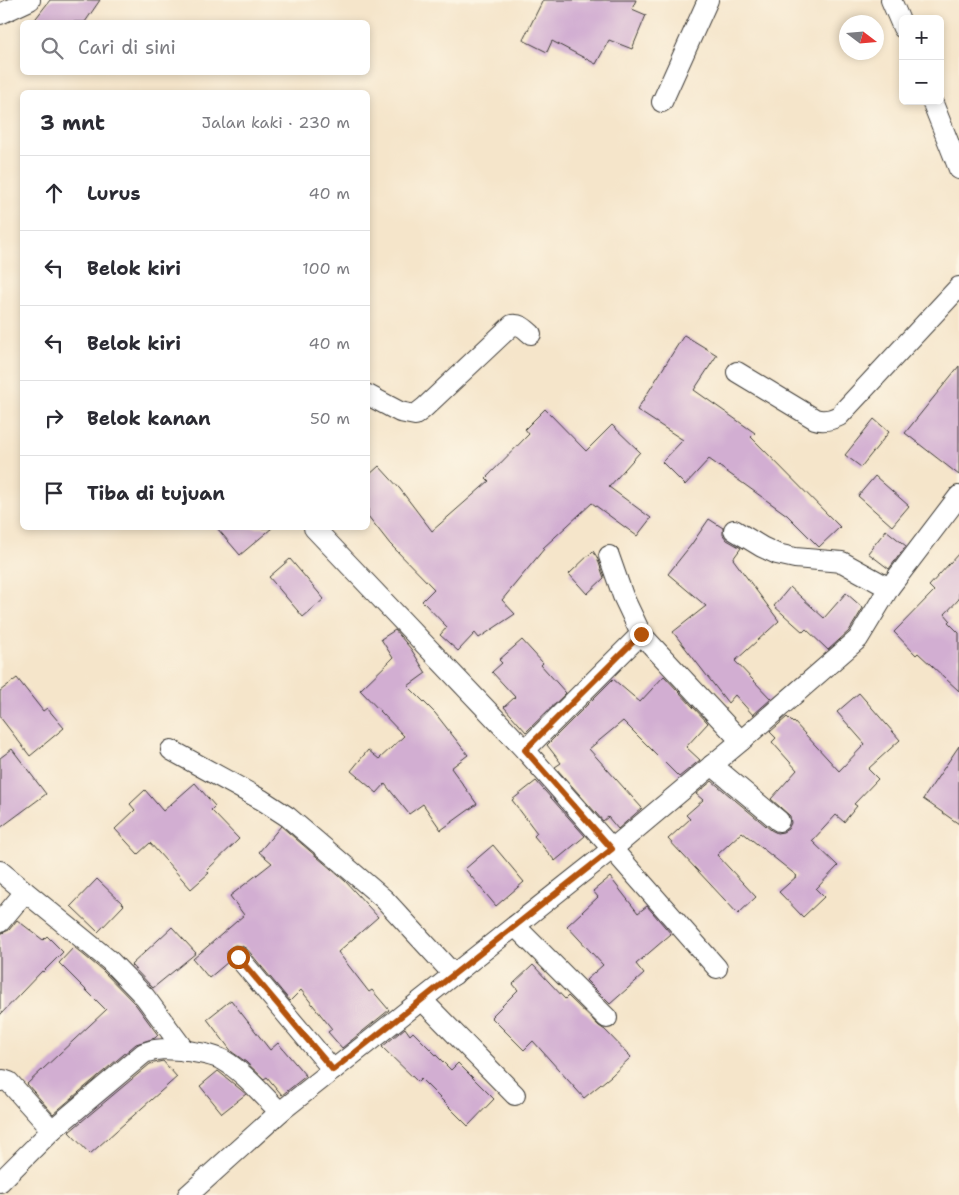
<!DOCTYPE html>
<html lang="id">
<meta charset="utf-8">
<style>
:root{--surface:#fff;--page:#f2f2f3;--text:#2b2b33;--muted:#7c7c81;--line:#e1e1e2}
body{margin:0;font-family:"Shantell Sans",sans-serif;background:var(--page);color:var(--text)}
.controls{position:absolute;right:15px;top:15px;display:grid;overflow:hidden;border-radius:8px;box-shadow:0 2px 8px #0003}
.controls button{width:45px;height:45px;display:grid;place-items:center;padding:0;border:0;border-bottom:1px solid var(--line);background:var(--surface);color:var(--text);font:25px sans-serif}
.compass{position:absolute;left:839px;top:15px;width:45px;height:45px;border-radius:50%;background:var(--surface);box-shadow:0 2px 8px #0003;rotate:106deg}
.stop{position:absolute;width:15px;height:15px;margin:-11px;border:4px solid #b45309;border-radius:50%;background:#fff}
.stop.end{background:#b45309;border-color:#fff;box-shadow:0 1px 5px #0008}
.list{margin:0;padding:0;list-style:none}
h2{display:flex;justify-content:space-between;align-items:center;height:65px;margin:0;padding:0 20px;font-size:21px}
h2 small{font-size:16px;font-weight:400;color:var(--muted)}
.list li{display:grid;grid-template-columns:32px 1fr auto;gap:15px;align-items:center;box-sizing:border-box;height:75px;padding:0 20px;border-top:1px solid var(--line)}
.list b{display:block;font-size:19px;white-space:nowrap}
.list em{font-size:16px;font-style:normal;color:var(--muted)}
.icon{flex:none;width:28px;height:28px;fill:none;stroke:currentColor;stroke-width:2;stroke-linecap:round;stroke-linejoin:round}
.map{position:relative;flex:none;width:959px;height:1195px;overflow:hidden}
.search{position:absolute;background:var(--surface);box-shadow:0 2px 8px #0003;left:20px;top:20px;width:350px;height:55px;display:flex;align-items:center;gap:12px;box-sizing:border-box;padding:0 18px;border-radius:8px;color:var(--muted);font-size:19px}
.panel{position:absolute;background:var(--surface);box-shadow:0 2px 8px #0003;left:20px;top:90px;width:350px;height:440px;border-radius:8px}
.map>svg:first-child{display:block}
</style>
<div class="map">
<svg width="959" height="1195" viewBox="0 0 959 1195">
<rect width="100%" height="100%" fill="#fcf5e5"/>
<filter id="ink" filterUnits="userSpaceOnUse"><feTurbulence type="fractalNoise" baseFrequency=".02" numOctaves="2"/><feDisplacementMap in="SourceGraphic" scale="10" xChannelSelector="R" yChannelSelector="G"/><feConvolveMatrix kernelMatrix="1 2 1 2 8 2 1 2 1" color-interpolation-filters="sRGB"/></filter>
<filter id="wash" filterUnits="userSpaceOnUse"><feTurbulence type="fractalNoise" baseFrequency=".0096" numOctaves="4" result="noise"/><feDisplacementMap in="SourceGraphic" scale="20" xChannelSelector="R" yChannelSelector="G"/><feGaussianBlur stdDeviation="1.12" result="paint"/><feColorMatrix in="noise" values="0 0 0 0 0 0 0 0 0 0 0 0 0 0 0 0 0 1.4 0 .05"/><feComposite in="paint" operator="in"/></filter>
<g filter="url(#wash)">
<rect width="100%" height="100%" fill="#f5e5ca"/>
<g id="blocks">
<!-- building -->
<g fill="#d2aed2">
<polygon points="50,0 100,0 85,22 33,22"/>
<polygon points="543,0 636,0 632,9 646,15 632,49 609,40 596,64 552,41 547,52 523,40"/>
<polygon points="684,335 717,355 694,390 755,433 751,437 840,527 819,547 787,515 709,459 685,485 662,462 683,440 637,410"/>
<polygon points="959,366 959,475 905,433"/>
<polygon points="545,409 586,451 612,425 640,452 609,487 651,518 637,536 592,503 543,548 544,549 502,600 515,614 479,638 475,633 458,651 440,635 447,627 422,601 434,589 390,544 368,516 368,476 379,466 400,489 432,531 489,481 486,478 529,434 525,429"/>
<polygon points="874,419 889,432 861,467 845,455"/>
<polygon points="875,476 909,506 892,526 858,496"/>
<polygon points="709,519 723,528 723,535 727,540 741,548 733,559 779,621 735,661 771,699 753,715 735,695 728,703 673,632 706,606 668,574 691,545"/>
<polygon points="217,528 272,528 240,555"/>
<polygon points="886,530 906,546 889,569 868,553"/>
<polygon points="593,551 597,557 604,578 587,594 569,574"/>
<polygon points="959,553 959,599 945,614 950,620 948,622 959,633 959,691 918,653 916,655 894,632 934,591 929,586"/>
<polygon points="290,559 324,599 303,617 269,577"/>
<polygon points="790,587 824,618 846,593 863,608 849,631 828,650 806,629 803,632 774,606"/>
<polygon points="395,630 411,649 426,673 408,686 435,713 468,755 451,768 477,804 441,830 423,804 409,814 385,784 377,793 351,771 368,750 379,759 404,736 360,690 393,658 381,639"/>
<polygon points="522,640 543,663 541,665 566,693 526,732 504,707 515,697 492,672 502,663 499,660"/>
<polygon points="664,676 708,723 686,747 700,760 679,777 623,721 589,749 642,808 618,829 608,817 603,821 555,767 561,763 547,745 613,679 640,702"/>
<polygon points="17,678 43,711 47,708 64,728 30,756 0,717 0,691"/>
<polygon points="859,693 900,740 868,769 878,779 854,804 857,806 844,822 836,815 812,841 838,866 816,889 824,897 803,917 779,892 797,876 742,832 717,855 756,897 738,914 668,839 690,819 686,815 703,800 696,794 712,781 771,830 777,833 783,832 788,829 791,823 790,816 771,799 797,770 772,742 776,738 770,732 787,717 793,723 794,722 839,771 865,744 837,712"/>
<polygon points="959,746 959,824 923,799"/>
<polygon points="12,749 46,794 0,828 0,758"/>
<polygon points="536,781 585,836 555,861 534,836 537,833 512,800"/>
<polygon points="195,783 215,806 211,810 239,839 206,871 209,873 191,889 150,843 138,854 115,829 135,810 130,804 145,790 163,811"/>
<polygon points="281,826 345,881 378,917 338,952 369,992 372,990 389,1010 342,1048 328,1032 332,1029 301,990 290,1001 247,949 242,946 235,945 230,948 227,953 228,962 209,978 193,959 244,915 230,896 272,863 259,852"/>
<polygon points="493,845 524,882 496,906 465,869"/>
<polygon points="610,877 638,913 647,906 671,934 636,964 644,974 610,1004 586,980 603,965 567,926 598,897 593,891"/>
<polygon points="97,879 124,905 98,932 71,906"/>
<polygon points="17,920 43,940 47,936 63,952 43,972 42,971 0,1015 0,934 9,930"/>
<polygon points="172,927 196,953 153,988 131,965"/>
<polygon points="74,947 102,970 136,1005 158,1035 155,1038 136,1044 53,1114 27,1084 106,1010 59,963"/>
<polygon points="533,965 565,999 568,996 599,1026 605,1030 631,1057 611,1076 584,1098 533,1041 524,1050 491,1017 518,990 513,984"/>
<polygon points="231,1000 270,1050 278,1043 306,1076 282,1095 267,1077 264,1079 246,1062 232,1052 207,1019"/>
<polygon points="405,1028 410,1035 413,1032 451,1070 458,1063 494,1099 468,1126 421,1079 418,1082 382,1047"/>
<polygon points="163,1061 177,1077 90,1154 69,1132 150,1064"/>
<polygon points="218,1071 246,1094 222,1113 200,1086"/>
</g>
</g>
</g>
<g filter="url(#ink)">
<use href="#blocks" fill-opacity="0" stroke="#3d3a36" stroke-width="1"/>
<g fill="none" stroke-linecap="round" stroke-linejoin="round">
<defs>
<g id="minor">
<polyline points="891,0 903,28"/>
<polyline points="0,14 30,0"/>
<polyline points="932,101 959,169"/>
<polyline points="662,102 708,0"/>
<path d="M 737,372 L 815,419 C 824,422 831,420 839,416 L 959,287"/>
<path d="M 368,395 L 400,412 L 415,415 L 424,408 L 512,325 C 521,324 525,329 531,334"/>
<polyline points="314,528 525,750 717,968"/>
<polyline points="734,530 762,547 777,554 795,558 842,562 889,588"/>
<polyline points="609,556 623,596 641,634 741,741"/>
<polyline points="171,750 262,800 288,817 384,899 454,975"/>
<polyline points="525,750 641,634"/>
<polyline points="712,765 779,821"/>
<polyline points="0,871 110,961 145,997 185,1051"/>
<polyline points="0,922 25,892"/>
<polyline points="515,926 607,1018"/>
<polyline points="238,957 333,1070"/>
<polyline points="422,1000 515,1095"/>
<polyline points="0,1081 3,1080 9,1082 52,1130"/>
<path d="M 0,1182 L 52,1130 L 144,1053 C 157,1048 168,1049 181,1050 C 195,1052 211,1054 223,1060 C 244,1072 262,1095 280,1112"/>
<polyline points="188,1195 280,1112 612,849 741,741 858,639 889,588 959,496"/>
</g>
</defs>
<!-- minor casing -->
<use href="#minor" stroke="#3d3a36" stroke-width="22"/>
<!-- minor -->
<use href="#minor" stroke="#fff" stroke-width="20"/>
</g>
</g>
<g fill="none" stroke-linecap="round" stroke-linejoin="round" filter="url(#ink)">
<!-- route -->
<polyline stroke="#b45309" stroke-width="6" points="238,957 333,1070 612,849 525,750 641,634"/>
</g>
</svg>
<div class="controls">
<button>+</button>
<button>−</button>
</div>
<svg class="compass" viewBox="-18 -18 36 36"><path d="M0-13l5 13h-10z" fill="#e53935"/><path d="M0 13l5-13h-10z" fill="#7c7c81"/></svg>
<div class="stop" style="left:238px;top:957px"></div>
<div class="stop end" style="left:641px;top:634px"></div>
<div class="search"><svg class="icon" aria-label="search" viewBox="0 0 24 24"><circle cx="10" cy="10" r="6"/><path d="M15 15l6 6"/></svg>Cari di sini</div>
<section class="panel">
<h2>3 mnt<small>Jalan kaki · 230 m</small></h2>
<ul class="list">
<li><svg class="icon" aria-label="ahead" viewBox="0 0 24 24"><path d="M12 20V5M6 11l6-6 6 6"/></svg><div><b>Lurus</b></div><em>40 m</em></li>
<li><svg class="icon" aria-label="left" viewBox="0 0 24 24"><path d="M17 20v-9H6M10 6l-5 5 5 5"/></svg><div><b>Belok kiri</b></div><em>100 m</em></li>
<li><svg class="icon" aria-label="left" viewBox="0 0 24 24"><path d="M17 20v-9H6M10 6l-5 5 5 5"/></svg><div><b>Belok kiri</b></div><em>40 m</em></li>
<li><svg class="icon" aria-label="right" viewBox="0 0 24 24"><path d="M7 20v-9h11M14 6l5 5-5 5"/></svg><div><b>Belok kanan</b></div><em>50 m</em></li>
<li><svg class="icon" aria-label="arrive" viewBox="0 0 24 24"><path d="M6 21V4h12l-3 4 3 4H6"/></svg><div><b>Tiba di tujuan</b></div></li>
</ul>
</section>
</div>
